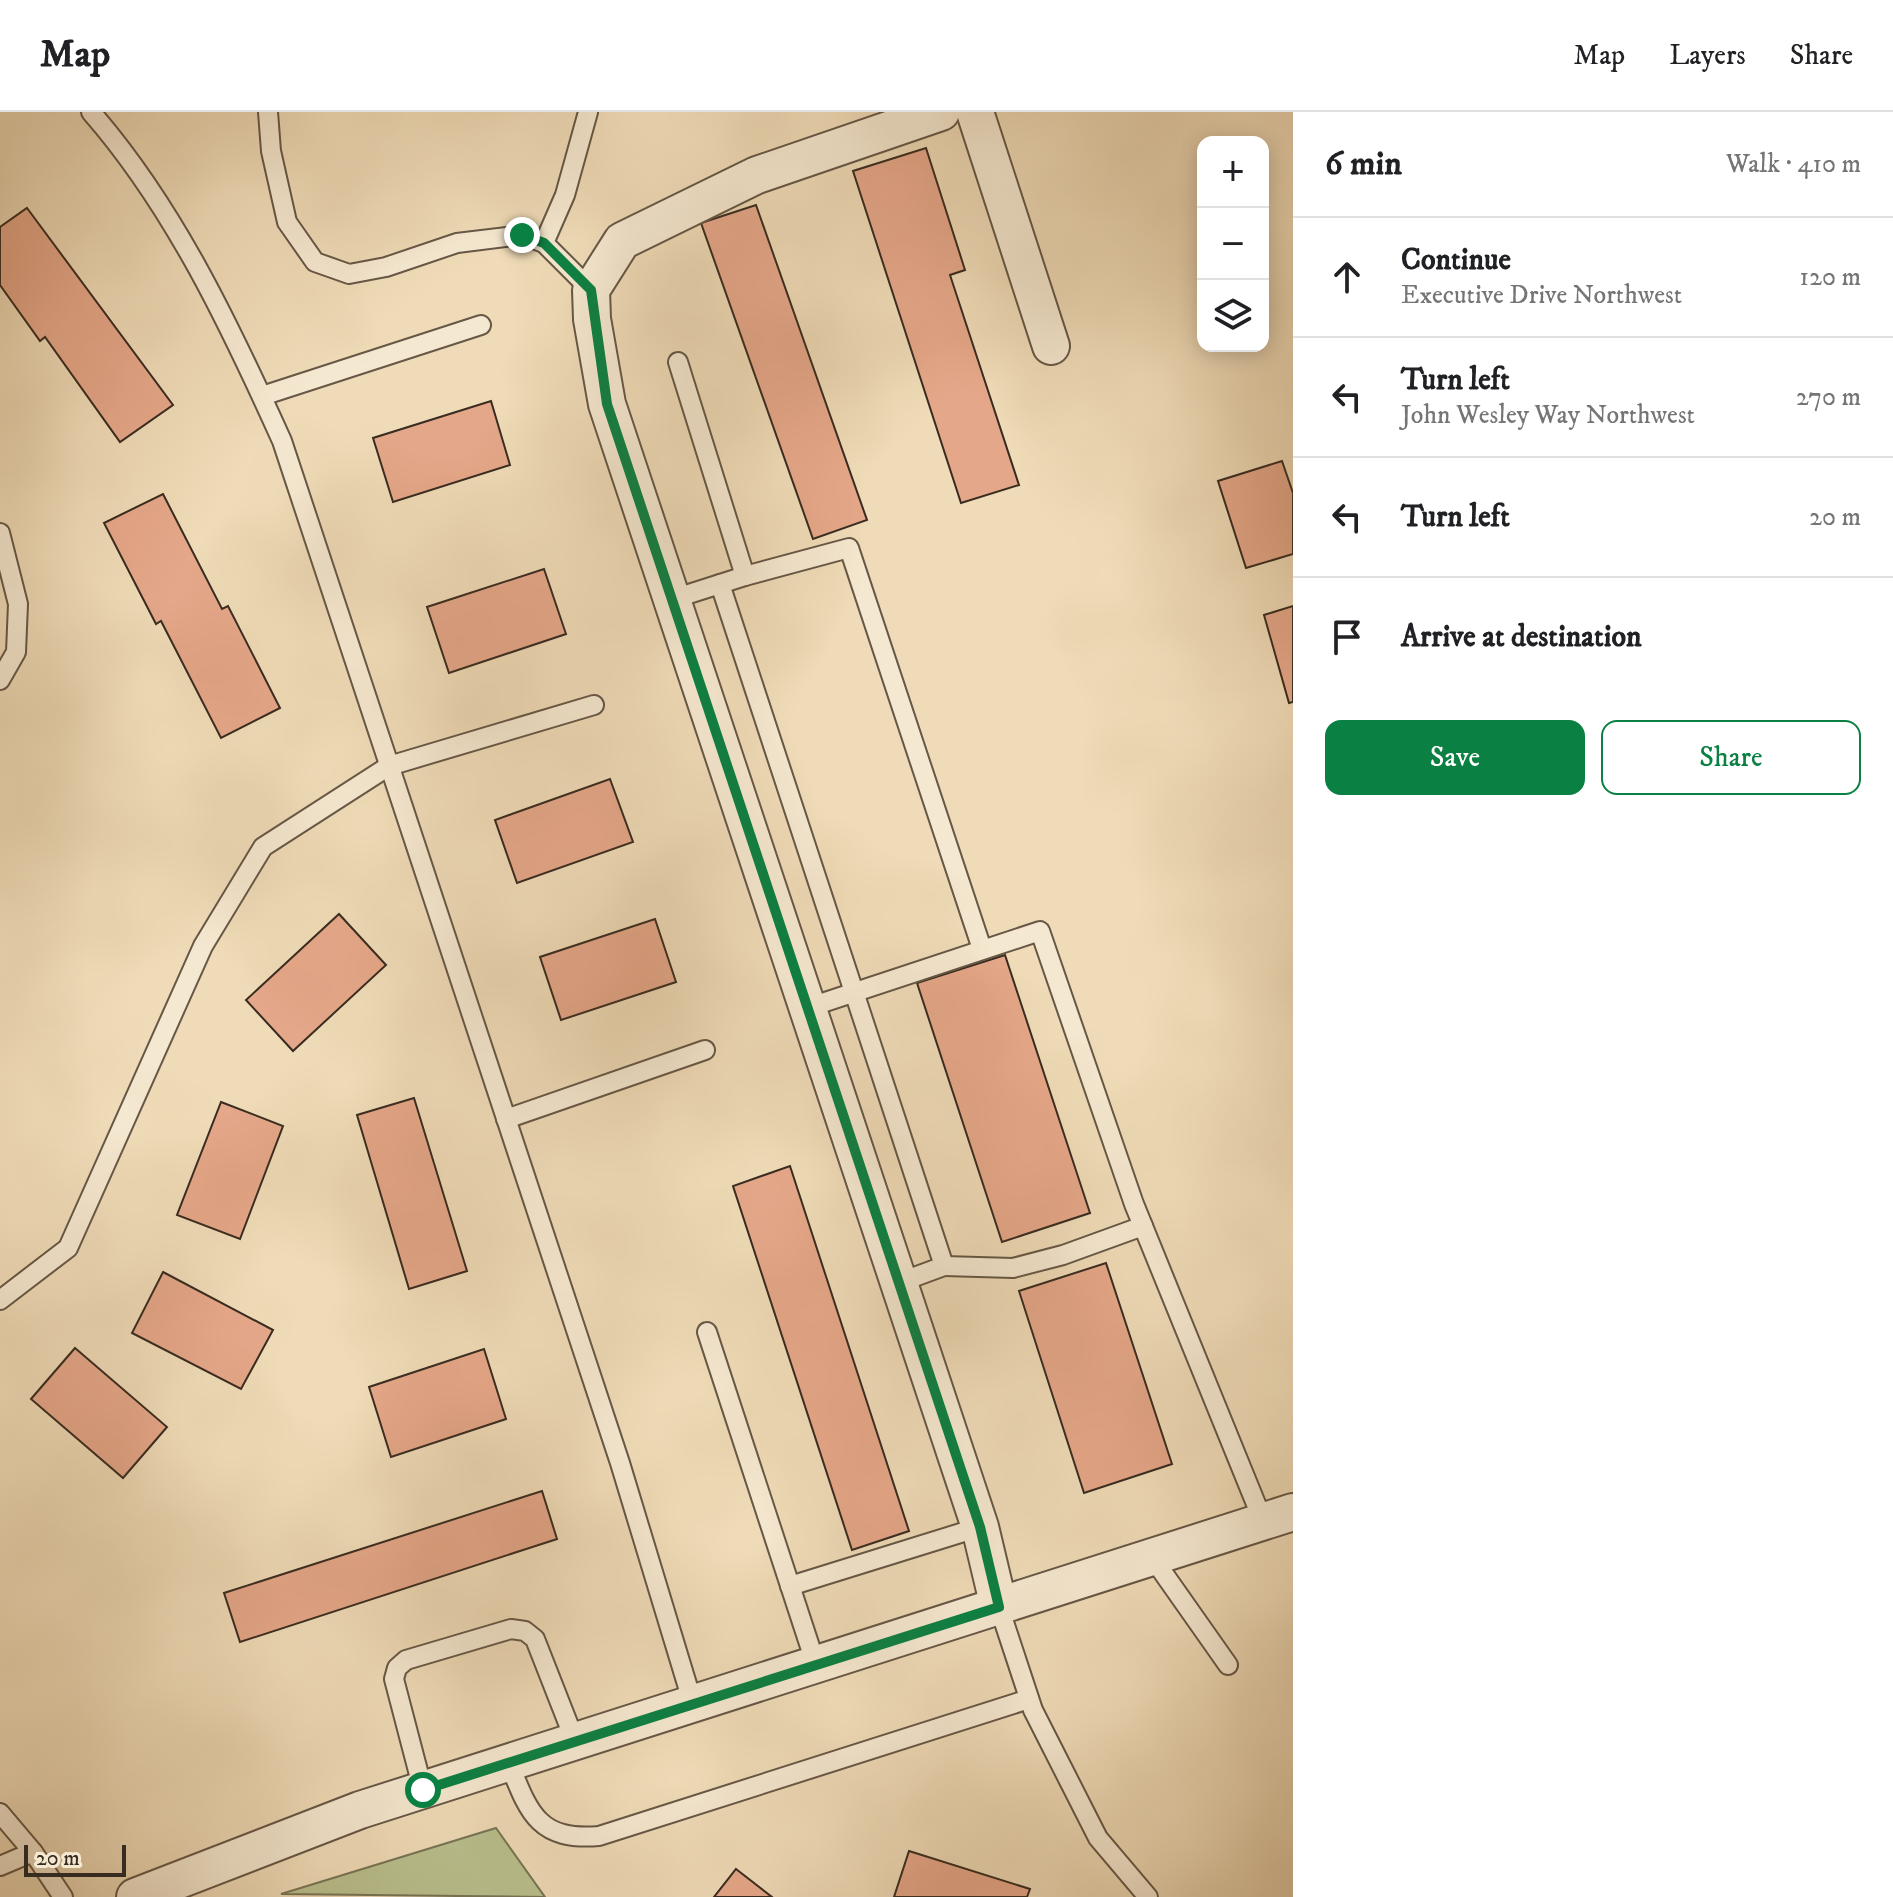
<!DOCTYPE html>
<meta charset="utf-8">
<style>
:root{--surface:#fff;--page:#f6f6f6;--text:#202124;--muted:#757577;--line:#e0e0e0;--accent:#0b8043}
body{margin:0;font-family:"IM FELL DW Pica",serif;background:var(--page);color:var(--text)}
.controls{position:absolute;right:24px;top:24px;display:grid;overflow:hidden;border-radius:16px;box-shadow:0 4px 20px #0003}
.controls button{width:72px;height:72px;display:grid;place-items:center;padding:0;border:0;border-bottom:2px solid var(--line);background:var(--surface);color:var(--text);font:40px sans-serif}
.scale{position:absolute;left:24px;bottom:20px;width:102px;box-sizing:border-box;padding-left:8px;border:4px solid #382b20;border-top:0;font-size:22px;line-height:28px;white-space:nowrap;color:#382b20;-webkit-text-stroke:6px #f5e8d0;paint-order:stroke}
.stop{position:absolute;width:24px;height:24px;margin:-18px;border:6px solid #0b8043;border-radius:50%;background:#fff}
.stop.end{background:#0b8043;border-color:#fff;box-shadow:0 2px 8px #0008}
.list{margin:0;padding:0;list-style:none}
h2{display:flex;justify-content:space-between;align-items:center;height:104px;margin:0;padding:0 32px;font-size:34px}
h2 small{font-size:26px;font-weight:400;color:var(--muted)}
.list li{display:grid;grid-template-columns:52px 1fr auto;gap:24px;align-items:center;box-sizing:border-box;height:120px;padding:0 32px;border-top:2px solid var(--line)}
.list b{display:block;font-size:30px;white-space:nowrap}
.list p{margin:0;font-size:26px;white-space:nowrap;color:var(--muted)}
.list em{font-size:26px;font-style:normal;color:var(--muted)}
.actions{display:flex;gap:16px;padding:24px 32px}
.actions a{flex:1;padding:18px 0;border:2px solid var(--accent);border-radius:16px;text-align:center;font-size:28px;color:var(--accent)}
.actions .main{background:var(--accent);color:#fff}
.icon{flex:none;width:44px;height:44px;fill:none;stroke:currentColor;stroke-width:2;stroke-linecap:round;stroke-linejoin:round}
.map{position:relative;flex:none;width:1293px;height:1785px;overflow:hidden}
header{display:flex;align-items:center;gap:48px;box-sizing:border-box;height:112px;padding:0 40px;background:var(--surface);border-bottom:2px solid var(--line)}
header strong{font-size:38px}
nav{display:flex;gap:44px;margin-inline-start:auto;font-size:28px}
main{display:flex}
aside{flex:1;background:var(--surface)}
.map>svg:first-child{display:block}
</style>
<header>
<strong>Map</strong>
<nav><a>Map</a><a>Layers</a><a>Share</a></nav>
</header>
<main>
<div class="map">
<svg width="1293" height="1785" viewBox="0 0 1293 1785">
<rect width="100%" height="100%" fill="#efdbb7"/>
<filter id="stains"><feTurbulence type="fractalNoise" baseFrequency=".0025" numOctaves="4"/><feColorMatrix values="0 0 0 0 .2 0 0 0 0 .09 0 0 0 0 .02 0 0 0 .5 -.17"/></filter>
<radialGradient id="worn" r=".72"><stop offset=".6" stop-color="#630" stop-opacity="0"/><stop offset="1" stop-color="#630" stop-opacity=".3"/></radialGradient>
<!-- green -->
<polygon fill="#b9c08e" stroke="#787657" stroke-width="2" points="496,1716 545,1785 281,1782"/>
<!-- building -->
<g fill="#e5a789" stroke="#382b20" stroke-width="2">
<polygon points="926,36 965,158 950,163 1019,373 961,391 853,59"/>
<polygon points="756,93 867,408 813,427 701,111"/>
<polygon points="27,96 173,293 120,330 45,225 40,229 0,173 0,115"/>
<polygon points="491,289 510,353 393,390 373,326"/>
<polygon points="1282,349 1293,381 1293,442 1246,456 1218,369"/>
<polygon points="163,382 222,497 228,494 280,596 221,626 161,509 156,512 104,411"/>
<polygon points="544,457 566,522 449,561 427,495"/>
<polygon points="1293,494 1293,590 1289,591 1264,503"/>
<polygon points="610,667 633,730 517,771 495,708"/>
<polygon points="339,802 386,853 293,939 246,888"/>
<polygon points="655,807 676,870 561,908 540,845"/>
<polygon points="1005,843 1090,1101 1002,1130 917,871"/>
<polygon points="414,986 467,1159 409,1177 357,1003"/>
<polygon points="221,990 283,1014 240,1127 177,1103"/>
<polygon points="790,1054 909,1419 852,1438 733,1074"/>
<polygon points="1106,1151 1172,1352 1084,1381 1019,1179"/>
<polygon points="163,1160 273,1218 241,1277 132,1221"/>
<polygon points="75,1236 167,1315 123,1366 31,1287"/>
<polygon points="484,1237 506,1307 391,1345 369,1275"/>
<polygon points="542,1379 557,1427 240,1530 224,1481"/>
<polygon points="909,1739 1030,1777 1027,1785 894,1785"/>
<polygon points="736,1757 772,1785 714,1785"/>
</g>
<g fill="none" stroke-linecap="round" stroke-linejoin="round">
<defs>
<g id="lane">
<path d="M 91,0 C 174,95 230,214 282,329 L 620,1351 L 693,1592"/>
<polyline points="268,0 271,39 287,110 315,150 349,162 386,155 457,131 522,123 544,131 591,178"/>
<polyline points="544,131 565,83 588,0"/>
<polyline points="262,284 481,213"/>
<polyline points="0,421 18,492 16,540 0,568"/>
<polyline points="745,464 849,436 982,837"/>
<polyline points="720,472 944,1154 898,1171"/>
<polyline points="673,487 745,464 678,250"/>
<polyline points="807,896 1040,819 1134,1092 1263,1409"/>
<polyline points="506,1007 705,938"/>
<polyline points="944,1154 1013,1156 1063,1143 1143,1114"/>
<polyline points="0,1188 68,1136 203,834 263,735 389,654 594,593"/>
<polyline points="707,1220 816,1553"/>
<polyline points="1152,1445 1228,1553"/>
<polyline points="790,1474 980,1415"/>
<polyline points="999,1495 1033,1598 1098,1726 1148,1785"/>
<path d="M 509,1651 C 529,1701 538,1729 599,1724 L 1029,1587"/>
<polyline points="423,1678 394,1567 397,1556 406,1548 511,1517 525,1519 535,1527 575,1629"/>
<polyline points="0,1701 33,1740 63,1785"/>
<polyline points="0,1754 33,1740"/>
</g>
<g id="street">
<polyline points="941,0 757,63 622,129 591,178 592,207 607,292 980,1415 999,1495"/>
<polyline points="975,0 1051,234"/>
<polyline points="135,1785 360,1698 1293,1400"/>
</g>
</defs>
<!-- lane casing -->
<use href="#lane" stroke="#665746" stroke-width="22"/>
<!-- street casing -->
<use href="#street" stroke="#665746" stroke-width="40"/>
<!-- lane -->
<use href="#lane" stroke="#f5e8d0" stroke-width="18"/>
<!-- street -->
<use href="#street" stroke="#f5e8d0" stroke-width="36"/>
</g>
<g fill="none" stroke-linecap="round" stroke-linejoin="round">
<!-- route -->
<polyline stroke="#0b8043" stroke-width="10" points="423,1678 999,1495 980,1415 607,292 591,178 544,131 522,123"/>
</g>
<rect width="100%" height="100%" filter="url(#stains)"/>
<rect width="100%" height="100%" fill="url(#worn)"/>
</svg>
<div class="controls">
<button>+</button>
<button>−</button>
<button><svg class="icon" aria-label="layers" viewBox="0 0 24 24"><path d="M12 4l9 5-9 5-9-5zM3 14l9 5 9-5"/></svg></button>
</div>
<div class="scale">20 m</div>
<div class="stop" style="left:423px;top:1678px"></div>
<div class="stop end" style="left:522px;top:123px"></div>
</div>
<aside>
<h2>6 min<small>Walk · 410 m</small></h2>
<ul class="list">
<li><svg class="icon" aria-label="ahead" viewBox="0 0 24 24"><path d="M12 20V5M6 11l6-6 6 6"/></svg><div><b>Continue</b><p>Executive Drive Northwest</p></div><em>120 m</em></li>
<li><svg class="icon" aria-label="left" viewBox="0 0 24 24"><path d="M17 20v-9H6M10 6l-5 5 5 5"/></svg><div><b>Turn left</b><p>John Wesley Way Northwest</p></div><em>270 m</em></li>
<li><svg class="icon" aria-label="left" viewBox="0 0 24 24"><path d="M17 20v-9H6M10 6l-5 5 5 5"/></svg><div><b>Turn left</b></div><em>20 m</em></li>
<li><svg class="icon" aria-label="arrive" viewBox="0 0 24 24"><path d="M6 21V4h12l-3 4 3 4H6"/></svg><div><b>Arrive at destination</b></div></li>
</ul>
<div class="actions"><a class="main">Save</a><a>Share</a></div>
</aside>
</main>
